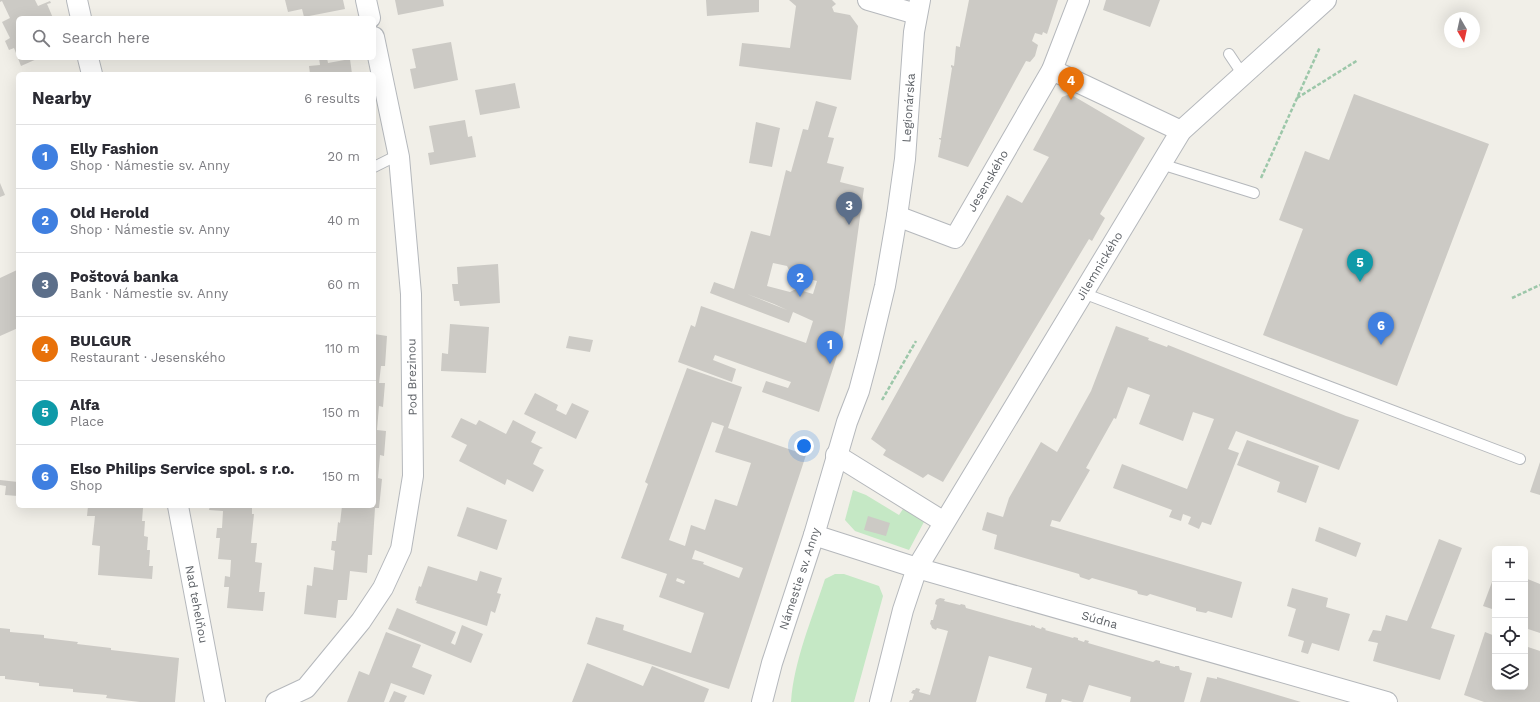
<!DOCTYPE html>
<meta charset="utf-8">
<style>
:root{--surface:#fff;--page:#f7f7f7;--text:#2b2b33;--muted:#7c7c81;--line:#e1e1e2;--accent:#ea4335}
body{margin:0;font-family:"Work Sans",sans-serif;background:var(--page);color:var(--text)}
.controls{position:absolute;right:12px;bottom:12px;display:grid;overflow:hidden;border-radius:6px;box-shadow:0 4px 16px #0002}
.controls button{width:36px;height:36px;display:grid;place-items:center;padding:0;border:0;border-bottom:1px solid var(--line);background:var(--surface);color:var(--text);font:20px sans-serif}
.compass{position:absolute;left:1444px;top:12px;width:36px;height:36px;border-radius:50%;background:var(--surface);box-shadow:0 4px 16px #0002;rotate:171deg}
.you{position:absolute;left:804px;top:446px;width:14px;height:14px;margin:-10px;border:3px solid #fff;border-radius:50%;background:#1a73e8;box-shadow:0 0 0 6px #1a73e833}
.badge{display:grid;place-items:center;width:26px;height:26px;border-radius:50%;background:var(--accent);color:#fff;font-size:13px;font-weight:700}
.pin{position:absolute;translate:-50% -33px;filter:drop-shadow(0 1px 2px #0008)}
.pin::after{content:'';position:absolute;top:21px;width:14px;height:12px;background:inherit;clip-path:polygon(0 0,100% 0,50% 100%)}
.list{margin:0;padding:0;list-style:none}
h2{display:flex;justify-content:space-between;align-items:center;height:52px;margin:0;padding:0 16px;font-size:17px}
h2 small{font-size:13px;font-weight:400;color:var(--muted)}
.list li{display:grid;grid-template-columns:26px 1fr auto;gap:12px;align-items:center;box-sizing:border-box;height:64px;padding:0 16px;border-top:1px solid var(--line)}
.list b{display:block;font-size:15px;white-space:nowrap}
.list p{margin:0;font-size:13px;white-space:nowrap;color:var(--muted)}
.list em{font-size:13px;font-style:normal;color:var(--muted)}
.icon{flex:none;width:22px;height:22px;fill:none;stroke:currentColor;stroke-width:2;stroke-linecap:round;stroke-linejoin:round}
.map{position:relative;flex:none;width:1540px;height:702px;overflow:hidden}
.search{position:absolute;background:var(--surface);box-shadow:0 4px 16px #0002;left:16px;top:16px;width:360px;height:44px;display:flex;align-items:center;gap:10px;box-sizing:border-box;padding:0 14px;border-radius:6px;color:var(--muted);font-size:15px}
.panel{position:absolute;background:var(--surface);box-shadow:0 4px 16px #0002;left:16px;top:72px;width:360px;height:436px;border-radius:6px}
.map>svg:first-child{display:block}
</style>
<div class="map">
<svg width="1540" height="702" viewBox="0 0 1540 702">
<rect width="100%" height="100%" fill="#f1efe8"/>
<!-- green -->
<g fill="#c5e8c5">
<polygon points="853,490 866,495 899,515 905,506 925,520 909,550 855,531 845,520"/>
<path d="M 835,574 L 844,574 L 879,586 L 883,596 L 854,702 L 791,702 C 794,660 812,619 825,579 Z"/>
</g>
<!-- building -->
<g fill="#cccac5" fill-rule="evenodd">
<polygon points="0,0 35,0 38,6 50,1 51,3 47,4 53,18 18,18 18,58 39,58 21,66 14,48 9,50 5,41 10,38 2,22 10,18 2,1 0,2"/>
<polygon points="285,0 343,0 345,9 304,17 302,9 288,12"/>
<polygon points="395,0 443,0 444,6 398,15"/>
<polygon points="706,0 759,0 759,12 707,16"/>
<polygon points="789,0 832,0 836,4 832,7 834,12 850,15 858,26 851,80 739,66 742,43 790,48 796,6"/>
<polygon points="969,0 1058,0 1047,34 1043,32 1042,35 1035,33 1032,41 1038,45 1035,56 1030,62 1026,61 968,167 938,157 941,140 939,139 939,138 941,138 952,68 951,67 951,65 954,66 956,46 960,47 960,45"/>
<polygon points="1106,0 1160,0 1150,27 1103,10"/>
<polygon points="451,42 458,80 414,89 410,69 416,68 412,49"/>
<polygon points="319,58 327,58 328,63 350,59 352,74 310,74 309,66 320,65"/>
<polygon points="515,83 520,108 480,115 475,90"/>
<polygon points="1070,94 1145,138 1100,214 1105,218 1092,241 1089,239 943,482 928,474 923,478 883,455 886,450 871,439 1007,195 1022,203 1049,157 1033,150 1062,97"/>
<polygon points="1354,94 1489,144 1397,386 1263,335 1303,229 1279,220 1305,151 1329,160"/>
<path d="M 816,101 L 837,107 L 828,137 L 834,138 L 827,163 L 844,167 L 840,182 L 864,188 L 844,334 L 819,412 L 762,392 L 766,381 L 788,388 L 791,382 L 715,355 L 713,360 L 736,369 L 732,382 L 678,362 L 691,325 L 695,327 L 701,306 L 806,343 L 813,321 L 793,312 L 789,323 L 710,293 L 714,282 L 734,289 L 751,231 L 770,236 L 786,170 L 791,172 L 803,129 L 808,130 ZM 773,263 L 787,266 L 791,274 L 817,281 L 813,294 L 796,289 L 790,292 L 767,286 ZM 747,294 L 774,304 L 787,310 Z"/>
<polygon points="465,120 468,137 472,136 476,157 430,165 428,153 434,152 429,126"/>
<polygon points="756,122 780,128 772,167 749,163"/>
<polygon points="0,183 5,195 0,197"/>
<polygon points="498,264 500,303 460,306 459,301 454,301 452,284 458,284 457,267"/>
<polygon points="17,270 18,328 0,336 0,278"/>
<polygon points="450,324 489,327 486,373 441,371 442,353 448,354"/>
<polygon points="1116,326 1149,338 1148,340 1167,347 1168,345 1346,416 1359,420 1339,470 1236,431 1228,449 1239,453 1211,525 1202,522 1199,529 1188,524 1191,517 1183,514 1181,521 1169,517 1172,510 1113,488 1122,464 1187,489 1214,419 1193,412 1183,441 1139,424 1150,395 1128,387 1116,419 1114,418 1086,468 1090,470 1060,522 1052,520 1050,526 1242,582 1232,618 1208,611 1206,613 1196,611 1196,608 1150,594 1147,596 1138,594 1137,591 1092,578 1089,580 1080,577 1079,574 994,549 997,535 982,530 987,512 1003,517 1009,498 1041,442 1057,452 1091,391"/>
<polygon points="374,334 387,336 385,366 381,366 379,383 385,383 383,407 379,406 377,430 386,431 384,456 380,455 378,478 382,479 379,508 375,508 372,555 368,555 367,573 350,571 347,600 338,600 336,618 304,614 307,585 312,586 314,567 333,570 335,551 331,550 332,541 336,541 338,522 340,523 342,506 374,506"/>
<polygon points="569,336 593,340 590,352 566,348"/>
<path d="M 687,368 L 742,387 L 728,428 L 806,455 L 729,689 L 587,644 L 596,617 L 624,625 L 623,630 L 691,653 L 704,613 L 659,597 L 667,574 L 621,558 L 648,484 L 645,482 ZM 712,422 L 724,426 L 715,452 L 751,463 L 737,506 L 715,499 L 705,530 L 691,525 L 685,546 L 669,540 ZM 695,550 L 743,568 L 739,578 L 703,564 L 704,562 L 692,559 ZM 677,578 L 685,581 L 684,584 L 676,581 Z"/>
<polygon points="535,393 558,405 556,410 566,415 572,403 589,411 576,439 524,414"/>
<polygon points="461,418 476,425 479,420 506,434 513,420 536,432 531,442 543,448 540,449 533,464 544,470 533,492 507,479 505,485 459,461 467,445 451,437"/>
<polygon points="1247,440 1319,466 1306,503 1277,492 1280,482 1237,465"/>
<polygon points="1540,462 1540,495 1530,492"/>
<polygon points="0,480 18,482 18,496 5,495 6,486 0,485"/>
<polygon points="88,506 139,506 139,507 143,508 142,521 145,521 144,536 148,537 147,550 150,550 149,566 153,566 152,579 98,575 100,546 92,545 95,516 87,516"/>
<polygon points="210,506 252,506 252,514 254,514 251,543 257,543 255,562 262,563 259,592 265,592 263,611 227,608 229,587 224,587 225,576 230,577 231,560 218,559 220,538 216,538 217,528 222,528 223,511 209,510"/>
<polygon points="467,507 507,520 497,550 457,536"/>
<polygon points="868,516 890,523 886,536 864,530"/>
<polygon points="1319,527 1361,543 1356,557 1315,541"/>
<polygon points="1439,539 1462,548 1431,628 1455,635 1440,680 1373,661 1378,643 1368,641 1373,630 1381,631 1386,615 1407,621"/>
<polygon points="428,566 477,581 480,571 502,578 497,593 501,594 495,613 491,611 487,626 416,603 417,601 415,600 419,586 421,587"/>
<polygon points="1495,574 1495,610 1483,606"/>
<polygon points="1525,578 1540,584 1540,633 1525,628"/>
<polygon points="1292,588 1328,598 1326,607 1350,614 1339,651 1312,643 1308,654 1301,652 1304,641 1288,636 1296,609 1287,606"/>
<polygon points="940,598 945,599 944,601 960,605 961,604 965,605 966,608 1031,626 1031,625 1035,626 1035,627 1041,629 1042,627 1046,629 1045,630 1073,638 1074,637 1078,638 1078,640 1084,642 1085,640 1089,641 1088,643 1153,662 1156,660 1160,661 1160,663 1175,667 1175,666 1179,666 1180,670 1192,673 1184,702 1130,702 1131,697 1089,685 1083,702 1073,702 1062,699 1061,702 1045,702 1047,694 1026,688 1032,668 989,656 976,702 909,702 910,700 912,700 914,694 911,693 913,690 915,690 916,688 920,689 919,692 930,695 948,631 937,628 936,630 932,628 931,625 930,624 931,620 933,620 937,605 935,604 936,600"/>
<polygon points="397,608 456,632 451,643 455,645 462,625 483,634 471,663 388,629"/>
<polygon points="0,628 10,629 10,632 44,635 44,638 78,642 77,644 111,648 111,650 179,658 175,702 140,702 106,698 107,695 73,692 73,689 39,686 39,683 5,679 5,676 0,676"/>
<polygon points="386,632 421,645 412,667 432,675 424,695 391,683 384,702 347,702 359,671 369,675"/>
<polygon points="1485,632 1495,636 1495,687 1525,687 1525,646 1540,651 1540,702 1484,702 1464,695"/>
<polygon points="587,663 643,686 652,666 709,689 704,702 572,702"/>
<polygon points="1207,677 1217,679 1217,677 1301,702 1200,702"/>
<polygon points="394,691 407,696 404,702 389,702"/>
</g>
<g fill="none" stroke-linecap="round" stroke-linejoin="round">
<defs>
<g id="service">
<polyline points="1229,54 1243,75"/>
<polyline points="1161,164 1254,193"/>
<polyline points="374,167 390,159 399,157"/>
<polyline points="1083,293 1520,459"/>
</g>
<g id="minor">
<polyline points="77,0 81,18"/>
<polyline points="366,0 370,18"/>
<polyline points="868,0 916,14"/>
<polyline points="88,58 92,74"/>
<polyline points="1052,70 1181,131"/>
<path id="s1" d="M 897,216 L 955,238 L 1052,70 L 1079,0"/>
<polyline points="836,455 944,522"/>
<path id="s2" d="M 178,506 L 215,702"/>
<path id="s3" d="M 814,535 L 917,568 L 1387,702"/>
<polyline points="276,702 306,688 361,621 383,588 401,549 413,476 411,294 399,157 374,37"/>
<path id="s4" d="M 762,702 L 772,663 L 814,535 L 847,422 L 859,391 L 868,357 L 885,286 L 897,216 L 905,159 L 914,32 L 920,0"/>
<path id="s5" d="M 880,702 L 903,610 L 917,568 L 1181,131 L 1326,0"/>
</g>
</defs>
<!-- service casing -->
<use href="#service" stroke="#b5b8bc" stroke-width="12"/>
<!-- minor casing -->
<use href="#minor" stroke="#b5b8bc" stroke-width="22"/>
<!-- path -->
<g stroke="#9cc7a9" stroke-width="2.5" stroke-dasharray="4 2" stroke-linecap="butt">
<polyline points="1297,98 1358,60"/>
<polyline points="1261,178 1320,47"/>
<polyline points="1512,298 1540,285"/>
<polyline points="882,400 916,341"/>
</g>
<!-- service -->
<use href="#service" stroke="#fff" stroke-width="10"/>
<!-- minor -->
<use href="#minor" stroke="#fff" stroke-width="20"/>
</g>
<g text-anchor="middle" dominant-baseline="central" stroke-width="4" stroke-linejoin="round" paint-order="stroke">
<!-- street labels -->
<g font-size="12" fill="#5f6368" stroke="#fff">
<text stroke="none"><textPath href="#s4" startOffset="614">Legionárska</textPath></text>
<text stroke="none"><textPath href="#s1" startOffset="128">Jesenského</textPath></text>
<text stroke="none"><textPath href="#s5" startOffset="492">Jilemnického</textPath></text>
<text transform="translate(412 377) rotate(-91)">Pod Brezinou</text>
<text stroke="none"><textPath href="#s4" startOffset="129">Námestie sv. Anny</textPath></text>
<text stroke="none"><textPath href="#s2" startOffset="100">Nad tehelňou</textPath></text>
<text stroke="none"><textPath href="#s3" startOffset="298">Súdna</textPath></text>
</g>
</g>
</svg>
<div class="controls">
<button>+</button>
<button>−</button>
<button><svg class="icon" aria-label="locate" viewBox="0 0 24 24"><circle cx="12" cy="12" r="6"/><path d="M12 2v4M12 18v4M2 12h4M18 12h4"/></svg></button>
<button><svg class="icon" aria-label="layers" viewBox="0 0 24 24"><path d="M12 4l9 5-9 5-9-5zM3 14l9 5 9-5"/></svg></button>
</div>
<svg class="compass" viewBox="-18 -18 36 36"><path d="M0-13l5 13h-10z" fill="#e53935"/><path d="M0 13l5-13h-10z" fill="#7c7c81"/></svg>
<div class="you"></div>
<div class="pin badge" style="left:830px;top:364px;background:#3f7fe0">1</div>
<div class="pin badge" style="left:800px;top:297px;background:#3f7fe0">2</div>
<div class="pin badge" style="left:849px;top:225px;background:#5c6f8a">3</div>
<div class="pin badge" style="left:1071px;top:100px;background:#e8710a">4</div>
<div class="pin badge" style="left:1360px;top:282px;background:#0f9aa8">5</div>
<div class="pin badge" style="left:1381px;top:345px;background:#3f7fe0">6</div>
<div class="search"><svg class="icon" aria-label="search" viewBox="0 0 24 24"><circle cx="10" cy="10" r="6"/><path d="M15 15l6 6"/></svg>Search here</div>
<section class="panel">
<h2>Nearby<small>6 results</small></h2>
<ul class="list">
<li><span class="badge" style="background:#3f7fe0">1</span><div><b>Elly Fashion</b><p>Shop · Námestie sv. Anny</p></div><em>20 m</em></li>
<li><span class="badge" style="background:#3f7fe0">2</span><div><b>Old Herold</b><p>Shop · Námestie sv. Anny</p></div><em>40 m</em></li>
<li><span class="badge" style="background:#5c6f8a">3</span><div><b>Poštová banka</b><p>Bank · Námestie sv. Anny</p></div><em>60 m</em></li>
<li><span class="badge" style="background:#e8710a">4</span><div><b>BULGUR</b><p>Restaurant · Jesenského</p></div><em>110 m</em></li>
<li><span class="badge" style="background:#0f9aa8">5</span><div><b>Alfa</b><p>Place</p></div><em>150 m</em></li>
<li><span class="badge" style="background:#3f7fe0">6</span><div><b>Elso Philips Service spol. s r.o.</b><p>Shop</p></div><em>150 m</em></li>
</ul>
</section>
</div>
